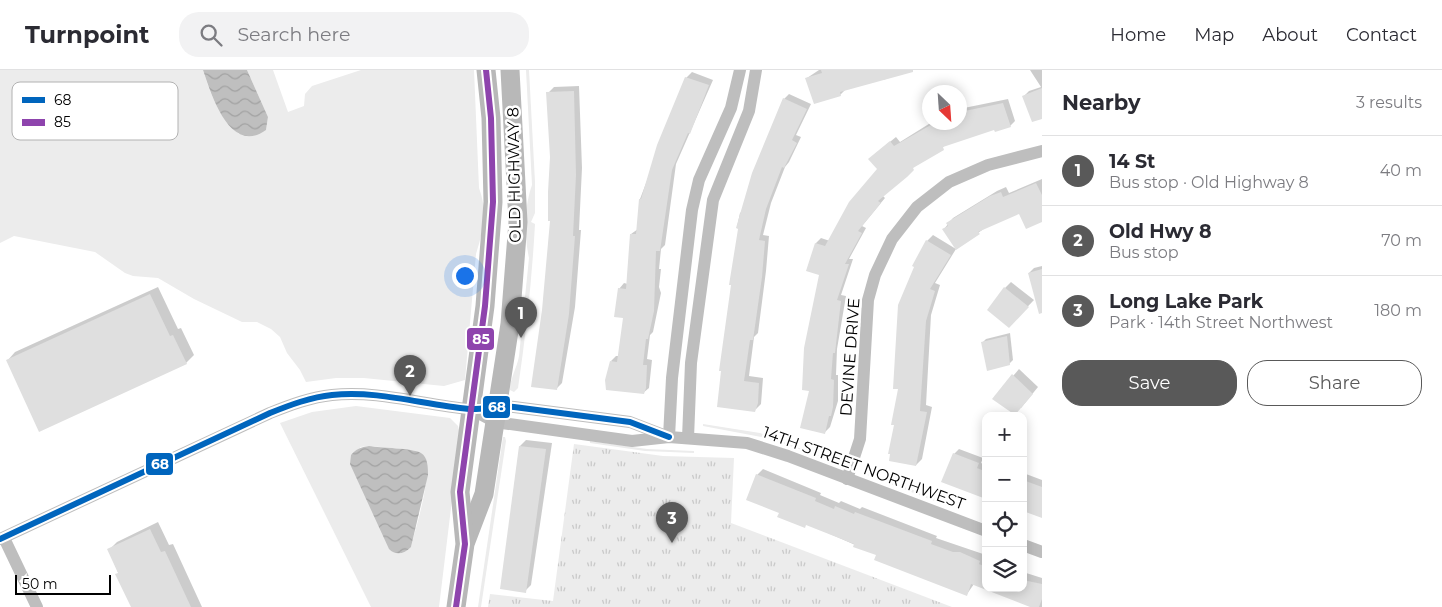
<!DOCTYPE html>
<meta charset="utf-8">
<style>
:root{--surface:#fff;--page:#f2f2f3;--text:#2b2b33;--muted:#7c7c81;--line:#e1e1e2;--accent:#595959}
body{margin:0;font-family:Montserrat,sans-serif;background:var(--page);color:var(--text)}
.controls{position:absolute;right:15px;bottom:15px;display:grid;overflow:hidden;border-radius:10px;box-shadow:0 2px 12px #0003}
.controls button{width:45px;height:45px;display:grid;place-items:center;padding:0;border:0;border-bottom:1px solid var(--line);background:var(--surface);color:var(--text);font:25px sans-serif}
.compass{position:absolute;left:922px;top:15px;width:45px;height:45px;border-radius:50%;background:var(--surface);box-shadow:0 2px 12px #0003;rotate:155deg}
.scale{position:absolute;left:15px;bottom:12px;width:96px;box-sizing:border-box;padding-left:5px;border:2px solid #000;border-top:0;font-size:14px;line-height:18px;white-space:nowrap;color:#000;-webkit-text-stroke:4px #fff;paint-order:stroke}
.you{position:absolute;left:464px;top:205px;width:18px;height:18px;margin:-12px;border:4px solid #fff;border-radius:50%;background:#1a73e8;box-shadow:0 0 0 8px #1a73e833}
.badge{display:grid;place-items:center;width:32px;height:32px;border-radius:50%;background:var(--accent);color:#fff;font-size:16px;font-weight:700}
.pin{position:absolute;translate:-50% -41px;filter:drop-shadow(0 1px 2px #0008)}
.pin::after{content:'';position:absolute;top:26px;width:18px;height:15px;background:inherit;clip-path:polygon(0 0,100% 0,50% 100%)}
.list{margin:0;padding:0;list-style:none}
h2{display:flex;justify-content:space-between;align-items:center;height:65px;margin:0;padding:0 20px;font-size:21px}
h2 small{font-size:16px;font-weight:400;color:var(--muted)}
.list li{display:grid;grid-template-columns:32px 1fr auto;gap:15px;align-items:center;box-sizing:border-box;height:70px;padding:0 20px;border-top:1px solid var(--line)}
.list b{display:block;font-size:19px;white-space:nowrap}
.list p{margin:0;font-size:16px;white-space:nowrap;color:var(--muted)}
.list em{font-size:16px;font-style:normal;color:var(--muted)}
.actions{display:flex;gap:10px;padding:15px 20px}
.actions a{flex:1;padding:11px 0;border:1px solid var(--accent);border-radius:20px;text-align:center;font-size:18px;color:var(--accent)}
.actions .main{background:var(--accent);color:#fff}
.icon{flex:none;width:28px;height:28px;fill:none;stroke:currentColor;stroke-width:2;stroke-linecap:round;stroke-linejoin:round}
.map{position:relative;flex:none;width:1042px;height:537px;overflow:hidden}
header{display:flex;align-items:center;gap:30px;box-sizing:border-box;height:70px;padding:0 25px;background:var(--surface);border-bottom:1px solid var(--line)}
header strong{font-size:24px}
nav{display:flex;gap:28px;margin-inline-start:auto;font-size:18px}
.search{width:350px;height:45px;background:var(--page);display:flex;align-items:center;gap:12px;box-sizing:border-box;padding:0 18px;border-radius:20px;color:var(--muted);font-size:19px}
main{display:flex}
aside{flex:1;background:var(--surface)}
.map>svg:first-child{display:block}
</style>
<header>
<strong>Turnpoint</strong>
<div class="search"><svg class="icon" aria-label="search" viewBox="0 0 24 24"><circle cx="10" cy="10" r="6"/><path d="M15 15l6 6"/></svg>Search here</div>
<nav><a>Home</a><a>Map</a><a>About</a><a>Contact</a></nav>
</header>
<main>
<div class="map">
<svg width="1042" height="537" viewBox="0 0 1042 537">
<defs>
<pattern id="park-tufts" width="24" height="20" patternUnits="userSpaceOnUse" patternTransform="scale(1.25)"><rect width="24" height="20" fill="#ececec"/><path d="M3 7l-1-3M5 7V3M7 7l1-3M15 17l-1-3M17 17v-4M19 17l1-3" fill="none" stroke="#c9c9c9"/></pattern>
<pattern id="water-waves" width="16" height="10" patternUnits="userSpaceOnUse" patternTransform="scale(1.25)"><rect width="16" height="10" fill="#bfbfbf"/><path d="M0 5q4-4 8 0t8 0" fill="none" stroke="#a2a2a2"/></pattern>
</defs>
<rect width="100%" height="100%" fill="#fff"/>
<!-- grass -->
<g fill="#ececec" fill-rule="evenodd">
<path d="M 0,0 L 203,0 C 211,25 218,46 239,64 L 266,60 L 268,47 L 247,0 L 273,0 L 288,42 L 304,36 L 305,24 L 312,16 L 361,0 L 474,0 L 479,118 C 488,142 483,161 476,184 L 465,310 L 444,316 L 364,308 L 336,308 L 306,312 L 300,300 L 287,283 L 280,267 L 271,259 L 257,252 L 242,252 L 194,229 L 158,208 L 133,206 L 125,203 L 95,182 L 14,166 L 0,173 Z"/>
<path d="M 526,0 L 529,0 L 535,112 L 535,143 L 531,152 L 535,154 C 532,209 526,264 518,318 L 514,322 L 510,320 C 510,308 517,298 519,286 L 529,188 C 524,164 524,138 532,115 Z"/>
<path d="M 356,336 L 450,348 L 458,356 L 460,364 L 439,537 L 371,537 L 280,353 L 312,342 ZM 369,376 C 379,377 416,379 422,384 C 436,397 415,459 411,477 L 360,377 Z"/>
<polygon points="703,354 760,363 836,392 767,368 703,356"/>
<polygon points="503,367 505,367 506,371 481,537 478,537"/>
<polygon points="590,371 647,379 694,381 694,383 645,381 590,373"/>
<polygon points="868,403 952,435 950,437 867,405"/>
</g>
<!-- park -->
<polygon fill="url(#park-tufts)" points="574,374 663,386 734,388 731,453 952,537 488,537 490,524 553,531"/>
<!-- water -->
<g fill="url(#water-waves)">
<path d="M 203,0 L 247,0 L 268,47 L 266,60 C 230,86 211,24 203,0 Z"/>
<path d="M 369,376 C 381,378 412,378 421,383 C 428,387 428,398 428,405 L 411,477 C 404,484 396,486 389,479 L 350,394 L 351,385 C 356,379 361,377 369,376 Z"/>
</g>
<!-- shadow -->
<g fill="#0003">
<polygon points="819,0 912,0 883,10 883,7 845,20 840,25 807,8"/>
<polygon points="1030,0 1042,0 1042,47 1024,26 1029,21 1041,17"/>
<polygon points="692,2 713,10 676,94 665,175 661,179 659,199 661,199 659,217 661,223 653,262 650,265 647,289 652,290 649,318 643,323 611,291 616,286 619,286 624,247 619,219 624,213 628,214 631,164 638,159 640,129 686,8"/>
<polygon points="579,16 582,98 579,160 581,160 575,237 562,313 556,319 543,240 551,150 551,87 548,23 554,17"/>
<polygon points="789,24 811,34 796,65 801,67 789,92 785,97 771,133 763,165 769,166 766,201 758,263 754,267 749,306 763,308 761,334 756,339 722,300 740,158 737,157 740,143 744,140 784,29"/>
<polygon points="1008,29 1015,51 1010,56 995,58 949,73 918,93 882,125 885,128 862,156 866,158 849,189 853,189 841,225 846,226 837,279 836,305 838,305 838,331 830,357 825,362 810,319 820,204 816,173 821,168 830,171 878,99 875,84 896,67 900,72 932,52 959,52 959,39"/>
<polygon points="1042,109 1042,150 1019,142 985,158 957,178 944,159 953,148 997,121 1006,117 1009,123"/>
<polygon points="933,165 956,179 935,213 940,215 931,245 926,335 932,337 922,389 916,395 895,354 927,171"/>
<polygon points="1042,196 1042,230 1029,203 1034,198"/>
<polygon points="1011,212 1034,230 1009,256 1005,218"/>
<polygon points="158,217 178,259 181,258 194,285 186,293 8,290 15,282"/>
<polygon points="1010,263 1013,290 1009,294 982,273 986,269"/>
<polygon points="1019,299 1038,317 1021,338 993,329"/>
<polygon points="526,370 552,373 531,515 525,521 520,376"/>
<polygon points="959,379 983,388 981,393 986,395 986,426 954,384"/>
<polygon points="763,399 821,423 820,425 839,433 841,431 860,439 862,437 937,466 936,468 986,485 986,518 1023,518 1023,502 1042,508 1042,537 1034,537 974,514 967,524 780,442 757,405"/>
<polygon points="1026,404 1042,410 1042,447 1023,440 1023,406"/>
<polygon points="158,452 169,475 173,474 202,537 132,537 109,480 117,472"/>
</g>
<!-- building -->
<g fill="#dfdfdf">
<polygon points="821,0 913,0 913,2 840,22 841,26 814,34 805,8 822,3"/>
<polygon points="685,7 709,15 690,64 688,63 672,100 660,181 656,181 654,241 648,269 646,269 643,295 647,295 646,318 644,324 606,320 605,310 610,291 617,292 623,248 614,247 618,218 626,219 630,164 636,164 639,129 641,129 657,75"/>
<polygon points="1042,18 1042,49 1032,52 1022,26"/>
<polygon points="574,21 576,105 573,166 575,166 569,244 557,320 531,317 542,240 550,151 548,151 548,122 550,87 546,22"/>
<polygon points="783,28 807,39 792,70 797,73 784,98 782,97 766,139 759,170 765,171 762,207 753,270 750,270 744,311 759,313 758,333 755,342 717,337 721,301 719,301 731,215 729,215 738,159 736,158 752,103"/>
<polygon points="1003,33 1011,57 995,62 994,60 943,77 944,80 913,98 914,100 907,107 878,131 881,133 858,161 862,163 845,194 849,194 837,230 841,231 835,283 833,283 831,309 834,310 833,337 831,346 829,346 825,364 800,358 809,321 802,320 804,278 819,205 806,201 815,173 825,176 849,132 877,99 868,89 890,71 894,76 936,52 960,52 960,42"/>
<polygon points="1036,113 1042,125 1042,152 1026,159 1019,144 978,162 980,164 956,180 942,159 948,156 946,153 990,126 1001,122 1003,127"/>
<polygon points="926,170 951,185 930,219 935,221 926,251 920,341 927,342 916,396 889,391 890,384 888,384 894,355 891,355 898,319 893,319 898,235 914,197 912,196"/>
<polygon points="1042,199 1042,243 1039,244 1028,203"/>
<polygon points="1004,217 1029,237 1009,258 987,240"/>
<polygon points="150,224 170,266 173,265 187,294 39,362 6,290"/>
<polygon points="1007,266 1010,295 987,301 981,272"/>
<polygon points="1012,304 1033,324 1015,345 992,329"/>
<polygon points="519,376 546,379 526,523 500,519"/>
<polygon points="953,383 979,393 977,398 984,401 986,398 986,429 941,412"/>
<polygon points="756,404 816,428 815,431 834,439 835,436 854,444 855,442 932,471 931,474 953,482 960,482 980,491 979,494 986,497 986,518 1023,518 1023,510 1042,514 1042,529 1039,537 1030,537 971,514 967,526 874,490 876,485 853,477 854,474 806,455 805,458 777,447 779,443 746,430"/>
<polygon points="1023,410 1042,417 1042,448 1023,441"/>
<polygon points="150,459 161,482 165,481 191,537 131,537 115,504 118,503 107,479"/>
</g>
<g fill="none" stroke-linecap="round" stroke-linejoin="round">
<!-- street -->
<g stroke="#bebebe" stroke-width="12">
<polyline points="471,339 495,352 632,371 669,367 747,373 788,386 986,461"/>
<polyline points="669,367 672,308 692,140 699,110 731,38 740,0"/>
<polyline points="688,368 691,293 713,130 749,41 756,0"/>
<polyline points="847,409 860,369 868,230 875,205 892,169 917,137 949,112 988,95 1042,81"/>
<polyline points="4,468 37,537"/>
<path d="M 0,469 L 270,343 C 290,335 311,327 332,325 C 378,320 424,335 469,339 C 484,340 498,335 514,337 L 630,352 L 669,367"/>
<polyline points="1023,475 1042,482"/>
</g>
<!-- secondary -->
<g stroke="#b8b8b8" stroke-width="19">
<polyline points="466,471 484,424 510,254 518,152 510,0"/>
<polyline points="456,537 465,474 460,422 485,236 493,132 491,48 486,0"/>
</g>
<defs>
<path id="bus-1" d="M 0,469 L 270,343 C 290,335 311,327 332,325 C 378,320 424,335 469,339 C 484,340 498,335 514,337 L 630,352 L 669,367"/>
<polyline id="bus-2" points="456,537 465,474 460,422 485,236 493,132 491,48 486,0"/>
</defs>
<!-- bus-1 casing -->
<use href="#bus-1" stroke="#fff" stroke-width="10"/>
<!-- bus-2 casing -->
<use href="#bus-2" stroke="#fff" stroke-width="10"/>
<!-- bus-1 -->
<use href="#bus-1" stroke="#0065bd" stroke-width="6"/>
<!-- bus-2 -->
<use href="#bus-2" stroke="#8e44ad" stroke-width="6"/>
</g>
<g text-anchor="middle" dominant-baseline="central" stroke-width="5" stroke-linejoin="round" paint-order="stroke">
<!-- street labels -->
<g font-size="16" fill="#000" stroke="#fff">
<text transform="translate(514 105) rotate(-91)">OLD HIGHWAY 8</text>
<text transform="translate(850 287) rotate(-86)">DEVINE DRIVE</text>
<text transform="translate(864 398) rotate(20)">14TH STREET NORTHWEST</text>
</g>
</g>
<!-- legend -->
<rect x="12" y="12" width="166" height="58" rx="8" fill="#fff" stroke="#b2b2b2" stroke-width="1"/>
<rect x="22" y="27" width="23" height="6" fill="#0065bd"/>
<rect x="22" y="49" width="23" height="7" fill="#8e44ad"/>
<g font-size="14" fill="#000">
<text x="54" y="35">68</text>
<text x="54" y="57">85</text>
</g>
<g stroke="#fff" stroke-width="2">
<rect x="466" y="257" width="29" height="24" rx="5" fill="#8e44ad"/>
<rect x="482" y="325" width="29" height="24" rx="5" fill="#0065bd"/>
<rect x="145" y="382" width="29" height="24" rx="5" fill="#0065bd"/>
</g>
<g font-size="14" text-anchor="middle" font-weight="bold" fill="#fff">
<text x="481" y="274">85</text>
<text x="497" y="342">68</text>
<text x="160" y="399">68</text>
</g>
</svg>
<div class="controls">
<button>+</button>
<button>−</button>
<button><svg class="icon" aria-label="locate" viewBox="0 0 24 24"><circle cx="12" cy="12" r="6"/><path d="M12 2v4M12 18v4M2 12h4M18 12h4"/></svg></button>
<button><svg class="icon" aria-label="layers" viewBox="0 0 24 24"><path d="M12 4l9 5-9 5-9-5zM3 14l9 5 9-5"/></svg></button>
</div>
<svg class="compass" viewBox="-18 -18 36 36"><path d="M0-13l5 13h-10z" fill="#e53935"/><path d="M0 13l5-13h-10z" fill="#7c7c81"/></svg>
<div class="scale">50 m</div>
<div class="you"></div>
<div class="pin badge" style="left:521px;top:268px">1</div>
<div class="pin badge" style="left:410px;top:326px">2</div>
<div class="pin badge" style="left:672px;top:473px">3</div>
</div>
<aside>
<h2>Nearby<small>3 results</small></h2>
<ul class="list">
<li><span class="badge">1</span><div><b>14 St</b><p>Bus stop · Old Highway 8</p></div><em>40 m</em></li>
<li><span class="badge">2</span><div><b>Old Hwy 8</b><p>Bus stop</p></div><em>70 m</em></li>
<li><span class="badge">3</span><div><b>Long Lake Park</b><p>Park · 14th Street Northwest</p></div><em>180 m</em></li>
</ul>
<div class="actions"><a class="main">Save</a><a>Share</a></div>
</aside>
</main>
